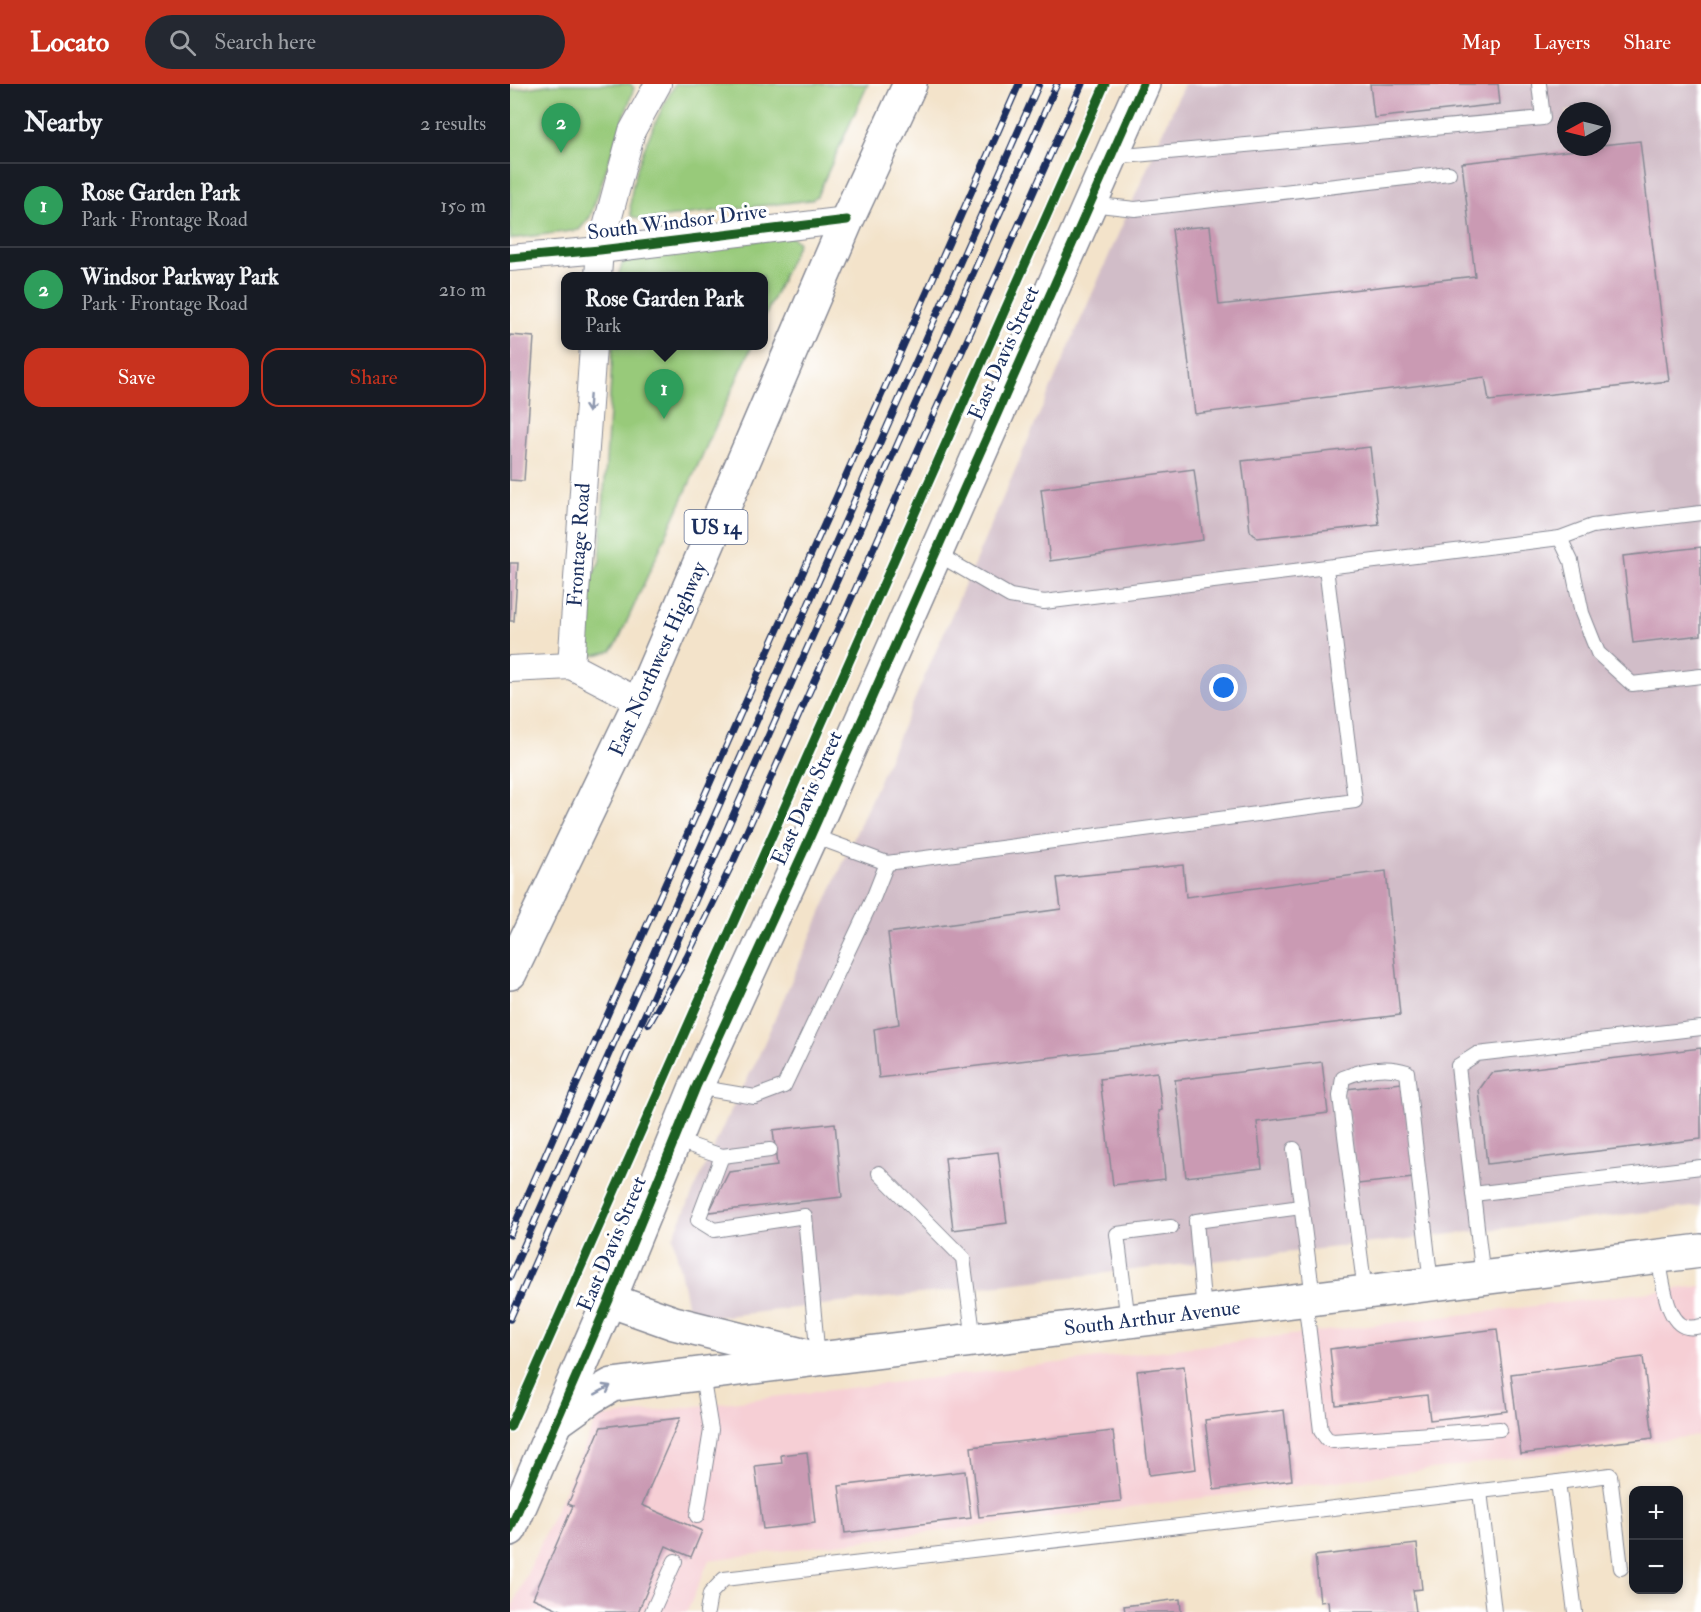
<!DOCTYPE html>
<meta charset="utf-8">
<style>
:root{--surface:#171b24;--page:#242831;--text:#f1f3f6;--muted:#9ea1a6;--line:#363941;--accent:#c8321e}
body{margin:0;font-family:"IM FELL Double Pica",serif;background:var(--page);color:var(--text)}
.controls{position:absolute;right:18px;bottom:18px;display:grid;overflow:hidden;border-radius:12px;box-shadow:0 3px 9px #0003}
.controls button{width:54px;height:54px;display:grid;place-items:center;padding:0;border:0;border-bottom:2px solid var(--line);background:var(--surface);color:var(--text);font:30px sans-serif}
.compass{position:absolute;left:1047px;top:18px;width:54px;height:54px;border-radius:50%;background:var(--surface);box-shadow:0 3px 9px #0003;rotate:263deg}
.you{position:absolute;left:714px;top:604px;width:21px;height:21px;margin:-15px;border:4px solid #fff;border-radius:50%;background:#1a73e8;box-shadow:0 0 0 9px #1a73e833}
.badge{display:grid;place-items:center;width:39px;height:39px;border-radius:50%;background:var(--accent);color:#fff;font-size:20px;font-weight:700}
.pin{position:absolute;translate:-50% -50px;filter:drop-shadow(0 2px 3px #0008)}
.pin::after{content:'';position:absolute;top:32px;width:21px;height:18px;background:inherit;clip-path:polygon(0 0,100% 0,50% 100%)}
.popup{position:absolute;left:51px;top:188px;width:207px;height:78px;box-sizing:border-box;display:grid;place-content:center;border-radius:12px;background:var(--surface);filter:drop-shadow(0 2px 4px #0005);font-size:20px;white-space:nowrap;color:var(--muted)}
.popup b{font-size:22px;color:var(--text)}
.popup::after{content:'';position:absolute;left:50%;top:100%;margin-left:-12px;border:12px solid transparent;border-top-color:var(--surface)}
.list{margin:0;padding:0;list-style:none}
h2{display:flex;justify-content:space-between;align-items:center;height:78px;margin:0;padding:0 24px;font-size:26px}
h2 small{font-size:20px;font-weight:400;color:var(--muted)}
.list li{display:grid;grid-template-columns:39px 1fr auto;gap:18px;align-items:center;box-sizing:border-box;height:84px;padding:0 24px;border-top:2px solid var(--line)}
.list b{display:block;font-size:22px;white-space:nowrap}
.list p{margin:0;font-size:20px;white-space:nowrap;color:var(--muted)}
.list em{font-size:20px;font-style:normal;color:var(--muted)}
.actions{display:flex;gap:12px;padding:18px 24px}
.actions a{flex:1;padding:14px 0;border:2px solid var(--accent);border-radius:18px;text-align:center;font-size:21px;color:var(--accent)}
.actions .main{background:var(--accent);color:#fff}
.icon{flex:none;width:33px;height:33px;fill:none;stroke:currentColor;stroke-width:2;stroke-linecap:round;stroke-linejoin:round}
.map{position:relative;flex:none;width:1191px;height:1528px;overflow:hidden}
header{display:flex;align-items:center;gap:36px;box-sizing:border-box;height:84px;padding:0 30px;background:var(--accent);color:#fff}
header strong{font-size:28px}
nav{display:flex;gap:33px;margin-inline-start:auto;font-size:21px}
.search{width:420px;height:54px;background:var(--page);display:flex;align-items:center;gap:15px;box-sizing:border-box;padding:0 21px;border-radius:33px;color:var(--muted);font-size:22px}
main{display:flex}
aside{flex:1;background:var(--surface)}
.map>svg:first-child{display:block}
</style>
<header>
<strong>Locato</strong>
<div class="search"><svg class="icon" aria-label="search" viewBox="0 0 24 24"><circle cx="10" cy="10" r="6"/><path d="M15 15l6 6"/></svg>Search here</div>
<nav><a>Map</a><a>Layers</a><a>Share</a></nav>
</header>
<main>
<aside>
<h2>Nearby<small>2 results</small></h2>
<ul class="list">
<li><span class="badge" style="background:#2e9e5b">1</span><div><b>Rose Garden Park</b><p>Park · Frontage Road</p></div><em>150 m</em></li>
<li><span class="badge" style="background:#2e9e5b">2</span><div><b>Windsor Parkway Park</b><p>Park · Frontage Road</p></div><em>210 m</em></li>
</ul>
<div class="actions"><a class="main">Save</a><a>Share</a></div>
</aside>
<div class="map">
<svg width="1191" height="1528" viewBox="0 0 1191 1528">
<rect width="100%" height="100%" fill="#fff"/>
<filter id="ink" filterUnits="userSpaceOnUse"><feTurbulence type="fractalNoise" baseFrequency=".0167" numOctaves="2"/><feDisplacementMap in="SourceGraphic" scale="12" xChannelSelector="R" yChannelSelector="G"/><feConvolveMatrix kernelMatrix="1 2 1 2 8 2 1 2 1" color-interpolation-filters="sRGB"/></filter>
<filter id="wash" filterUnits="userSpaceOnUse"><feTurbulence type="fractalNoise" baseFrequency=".008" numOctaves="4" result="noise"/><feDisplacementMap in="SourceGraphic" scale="24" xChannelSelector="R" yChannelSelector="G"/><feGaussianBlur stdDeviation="1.35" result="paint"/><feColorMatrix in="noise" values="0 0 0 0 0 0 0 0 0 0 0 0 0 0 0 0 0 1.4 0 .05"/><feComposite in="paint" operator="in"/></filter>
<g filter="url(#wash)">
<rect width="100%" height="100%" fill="#f3e3ca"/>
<!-- built -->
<polygon fill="#f6cfd5" points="1191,1202 1191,1351 199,1476 177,1528 0,1528 87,1334"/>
<!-- industrial -->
<path fill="#d1bdc8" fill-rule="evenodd" d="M 674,0 L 1191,0 L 1191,1122 L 206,1233 L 179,1229 L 163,1153 L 216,1036 L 245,980 ZM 1056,27 L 1092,27 L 1092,63 L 1056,63 Z"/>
<!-- green -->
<g fill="#98ca7a" stroke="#5a7c6c" stroke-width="1.5">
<polygon points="44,0 120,0 124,4 80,133 69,146 0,155 0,6"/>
<path d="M 165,0 L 358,0 L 307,112 L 301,116 L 131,136 L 121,132 C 116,95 147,33 165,0 Z"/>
<polygon points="281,152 288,159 253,237 253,192 108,192 113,178 127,172"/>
<polygon points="103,262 242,262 107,559 101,567 81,572 75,568 77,501 90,477"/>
</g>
<g id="blocks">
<!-- building -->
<g fill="#ca9ab3">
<polygon points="860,0 988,0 990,20 864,34"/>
<polygon points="1130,57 1159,297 979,317 975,293 685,330 662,145 700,142 709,221 965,192 952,79 1092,63 1092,61"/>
<polygon points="0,251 24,253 14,397 0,396"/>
<polygon points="860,363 869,441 747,454 740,447 732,377"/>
<polygon points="684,385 693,456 540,477 531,405"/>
<polygon points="1191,463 1191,551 1123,559 1113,472"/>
<polygon points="0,479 8,479 4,537 0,537"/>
<polygon points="673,781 676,813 876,787 890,931 369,994 364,945 389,940 378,849 551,825 547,794"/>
<polygon points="1191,964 1191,1055 977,1080 969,1006 981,989"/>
<polygon points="812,978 818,1029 747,1038 752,1084 676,1093 665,996"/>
<polygon points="647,988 652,1026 649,1027 655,1095 603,1101 590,995"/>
<polygon points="892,999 903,1094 848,1100 836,1005"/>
<polygon points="325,1039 332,1113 199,1128 219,1088 267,1082 263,1046"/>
<polygon points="488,1068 497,1139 443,1146 435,1074"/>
<polygon points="987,1245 997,1327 920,1336 917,1311 826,1321 820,1265"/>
<polygon points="1133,1273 1143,1354 1011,1370 1001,1290"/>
<polygon points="674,1282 686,1385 639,1391 627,1287"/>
<polygon points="774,1326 782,1396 704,1406 695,1336"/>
<polygon points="170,1334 132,1421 192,1447 181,1473 156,1462 128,1528 55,1528 23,1514 63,1422 58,1420 91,1343"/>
<polygon points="603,1347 611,1417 469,1433 461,1363"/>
<polygon points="297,1368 305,1439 253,1445 245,1382 272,1379 271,1371"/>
<polygon points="455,1387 461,1434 335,1449 329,1402"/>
<polygon points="907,1460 912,1505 903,1506 906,1528 819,1528 818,1517 810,1518 805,1472"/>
<polygon points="670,1515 671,1528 615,1528 614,1522"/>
</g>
</g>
</g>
<g filter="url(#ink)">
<use href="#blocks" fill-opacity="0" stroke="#878994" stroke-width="1.5"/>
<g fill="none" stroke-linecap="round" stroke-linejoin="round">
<defs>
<g id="service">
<polyline points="603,73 1033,34 1029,0"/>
<polyline points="580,120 625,125 939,89"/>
<polyline points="1050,454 1082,442 1191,429"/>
<polyline points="424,468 500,512 534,518 1050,454 1061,477 1072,529 1088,569 1122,600 1191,592"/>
<polyline points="301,751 377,779 845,717 816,484"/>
<polyline points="186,1003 245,1013 274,1002 364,812 377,779"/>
<polyline points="165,1056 212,1072"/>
<polyline points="784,1065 803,1214"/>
<polyline points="260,1066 212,1072 188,1136 204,1146 295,1132 308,1275"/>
<polyline points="369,1089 453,1174 464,1256"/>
<polyline points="963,1110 1191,1083"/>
<path d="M 1148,1172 C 1152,1190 1155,1239 1177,1243 C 1181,1244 1187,1243 1191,1242"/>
<polyline points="973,1194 948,982 967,970 1191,944"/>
<path d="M 855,1208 L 830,1012 L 833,994 C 852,986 876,981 897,988 L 921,1200"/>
<polyline points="795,1215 811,1347 817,1355 823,1357 990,1345"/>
<polyline points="694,1228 686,1137 791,1123"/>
<polyline points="618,1237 607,1150 661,1143"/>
<polyline points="1048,1398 1100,1391 1111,1484"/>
<polyline points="970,1407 1048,1398 1065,1528"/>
<polyline points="187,1432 201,1346 192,1291"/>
<polyline points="142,1528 165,1477"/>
<polyline points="197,1528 200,1510 214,1495 970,1407 984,1528"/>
</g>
<g id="minor">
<polyline points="0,174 90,166 337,136"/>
<polyline points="88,192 90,166 122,47 148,0"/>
<polyline points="61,582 83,262"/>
<polyline points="61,582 130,618"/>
<polyline points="0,585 61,582"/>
</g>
<g id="tertiary">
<polyline points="99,1216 164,1239 292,1271"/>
<polyline points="46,1338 81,1313 102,1301 308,1275 1191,1167"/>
<polyline points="0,1445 99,1216 186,1003 301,751 633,0"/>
</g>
<polyline id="primary" points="0,889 130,618 337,136 400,0"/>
</defs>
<!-- service casing -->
<use href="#service" stroke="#878994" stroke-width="16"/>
<!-- minor casing -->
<use href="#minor" stroke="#878994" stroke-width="28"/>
<!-- tertiary casing -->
<use href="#tertiary" stroke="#878994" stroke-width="36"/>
<!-- primary casing -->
<use href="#primary" stroke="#878994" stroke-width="36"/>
<!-- service -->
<use href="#service" stroke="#fff" stroke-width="14"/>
<!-- minor -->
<use href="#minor" stroke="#fff" stroke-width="26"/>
<!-- tertiary -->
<use href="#tertiary" stroke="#fff" stroke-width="33"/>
<!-- primary -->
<use href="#primary" stroke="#fff" stroke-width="33"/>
<defs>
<g id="rail">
<polyline points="139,940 177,873 224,776 572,0"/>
<polyline points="0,1151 509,0"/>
<polyline points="0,1193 529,0"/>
<polyline points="0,1235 547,0"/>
</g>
</defs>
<!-- rail casing -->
<use href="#rail" stroke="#1b2f5e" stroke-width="7"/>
<!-- rail -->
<use href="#rail" stroke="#fff" stroke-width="4.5" stroke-dasharray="14" stroke-linecap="butt"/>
<defs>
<g id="cycleway">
<polyline points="0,174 90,166 337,136"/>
<polyline points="0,1343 595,0"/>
<polyline points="0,1445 99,1216 186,1003 301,751 633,0"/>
</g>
</defs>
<!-- cycleway casing -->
<use href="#cycleway" stroke="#fff" stroke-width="13"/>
<!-- cycleway -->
<use href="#cycleway" stroke="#1b5e20" stroke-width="9"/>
</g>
<!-- one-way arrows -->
<defs><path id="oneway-shaft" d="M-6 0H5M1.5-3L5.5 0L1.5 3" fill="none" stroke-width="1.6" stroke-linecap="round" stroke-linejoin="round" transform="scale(1.5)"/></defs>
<g stroke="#8d97ae">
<use href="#oneway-shaft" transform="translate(79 320) rotate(94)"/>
<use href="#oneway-shaft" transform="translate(93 1306) rotate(-29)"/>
</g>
</g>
<g text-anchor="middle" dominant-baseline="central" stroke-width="6" stroke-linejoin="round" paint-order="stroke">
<!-- shield labels -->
<rect fill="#fff" stroke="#5f6d8e" stroke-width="1.5" x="174.5" y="426" width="63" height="34" rx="4.5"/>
<g font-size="20" font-weight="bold" fill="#1b2f5e">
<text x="206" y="443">US 14</text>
</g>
<!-- street labels -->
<g font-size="21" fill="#1b2f5e" stroke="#fff">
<text transform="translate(167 138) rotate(-7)">South Windsor Drive</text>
<text transform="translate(494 269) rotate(-66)">East Davis Street</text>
<text transform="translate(69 461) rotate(-86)">Frontage Road</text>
<text transform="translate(148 575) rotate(-66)">East Northwest Highway</text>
<text transform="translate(297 714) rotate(-66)">East Davis Street</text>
<text transform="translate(102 1160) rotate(-67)">East Davis Street</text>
<text transform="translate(642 1234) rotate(-7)">South Arthur Avenue</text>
</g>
</g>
</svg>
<div class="controls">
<button>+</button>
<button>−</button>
</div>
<svg class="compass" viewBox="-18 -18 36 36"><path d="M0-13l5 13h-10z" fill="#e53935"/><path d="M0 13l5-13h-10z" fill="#9ea1a6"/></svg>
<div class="you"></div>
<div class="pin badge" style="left:154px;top:335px;background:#2e9e5b">1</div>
<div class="popup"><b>Rose Garden Park</b>Park</div>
<div class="pin badge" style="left:51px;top:69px;background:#2e9e5b">2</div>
</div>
</main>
